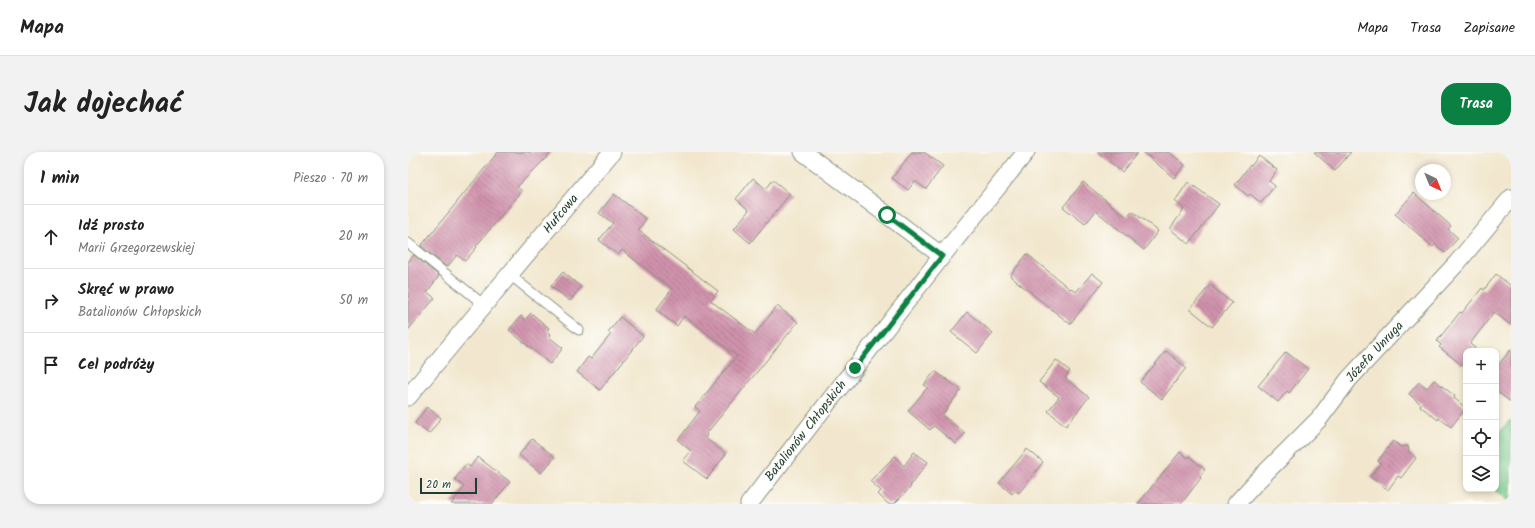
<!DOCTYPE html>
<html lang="pl">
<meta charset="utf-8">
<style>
:root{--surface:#fff;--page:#f2f2f2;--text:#222;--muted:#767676;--line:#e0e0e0;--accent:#0b8043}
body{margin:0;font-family:Kalam,sans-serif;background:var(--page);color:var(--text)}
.controls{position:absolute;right:12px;bottom:12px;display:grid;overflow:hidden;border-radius:8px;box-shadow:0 2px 6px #0003}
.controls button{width:36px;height:36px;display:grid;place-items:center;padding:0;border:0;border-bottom:1px solid var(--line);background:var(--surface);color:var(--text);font:20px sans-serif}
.compass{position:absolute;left:1007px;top:12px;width:36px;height:36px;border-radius:50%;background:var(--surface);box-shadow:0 2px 6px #0003;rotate:137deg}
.scale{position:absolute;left:12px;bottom:10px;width:57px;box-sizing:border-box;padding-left:4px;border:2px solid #1f3d34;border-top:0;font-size:11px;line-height:14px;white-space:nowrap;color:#1f3d34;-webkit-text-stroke:3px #fdfcf7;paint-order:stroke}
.stop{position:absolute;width:12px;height:12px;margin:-9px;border:3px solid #0b8043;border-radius:50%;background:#fff}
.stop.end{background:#0b8043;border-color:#fff;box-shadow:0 1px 4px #0008}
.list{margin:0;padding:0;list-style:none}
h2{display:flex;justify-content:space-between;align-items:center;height:52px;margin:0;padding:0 16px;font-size:17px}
h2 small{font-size:13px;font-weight:400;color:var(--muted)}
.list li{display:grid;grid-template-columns:26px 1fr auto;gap:12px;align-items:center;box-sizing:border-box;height:64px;padding:0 16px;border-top:1px solid var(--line)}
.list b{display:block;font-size:15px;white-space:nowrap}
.list p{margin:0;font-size:13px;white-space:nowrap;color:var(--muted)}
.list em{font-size:13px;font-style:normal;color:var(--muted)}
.icon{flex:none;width:22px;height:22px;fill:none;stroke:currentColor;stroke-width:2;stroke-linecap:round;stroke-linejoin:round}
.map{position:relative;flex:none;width:1103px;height:352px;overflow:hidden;border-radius:16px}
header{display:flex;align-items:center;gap:24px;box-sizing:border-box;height:56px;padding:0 20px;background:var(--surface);border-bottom:1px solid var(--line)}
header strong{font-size:19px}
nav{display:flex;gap:22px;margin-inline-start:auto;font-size:14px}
.intro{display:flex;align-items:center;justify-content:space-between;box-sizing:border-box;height:96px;padding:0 24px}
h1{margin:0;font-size:28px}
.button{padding:10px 18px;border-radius:16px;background:var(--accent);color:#fff;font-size:14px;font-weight:700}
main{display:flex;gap:24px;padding:0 24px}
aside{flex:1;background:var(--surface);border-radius:16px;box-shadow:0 2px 6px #0003}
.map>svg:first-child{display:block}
</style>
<header>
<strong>Mapa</strong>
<nav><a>Mapa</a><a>Trasa</a><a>Zapisane</a></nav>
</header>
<div class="intro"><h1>Jak dojechać</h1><a class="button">Trasa</a></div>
<main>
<aside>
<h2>1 min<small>Pieszo · 70 m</small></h2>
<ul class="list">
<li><svg class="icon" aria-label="ahead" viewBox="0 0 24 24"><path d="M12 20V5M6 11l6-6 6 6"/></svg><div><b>Idź prosto</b><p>Marii Grzegorzewskiej</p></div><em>20 m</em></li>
<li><svg class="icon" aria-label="right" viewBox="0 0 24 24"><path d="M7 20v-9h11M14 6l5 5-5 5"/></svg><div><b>Skręć w prawo</b><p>Batalionów Chłopskich</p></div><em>50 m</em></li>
<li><svg class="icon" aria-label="arrive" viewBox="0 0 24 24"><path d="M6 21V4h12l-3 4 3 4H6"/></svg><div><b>Cel podróży</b></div></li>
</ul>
</aside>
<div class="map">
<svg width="1103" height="352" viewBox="0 0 1103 352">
<defs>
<pattern id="building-back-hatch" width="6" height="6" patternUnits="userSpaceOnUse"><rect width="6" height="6" fill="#d092ac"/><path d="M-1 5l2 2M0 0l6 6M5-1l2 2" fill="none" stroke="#a8788d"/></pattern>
</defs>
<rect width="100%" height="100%" fill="#fdfcf7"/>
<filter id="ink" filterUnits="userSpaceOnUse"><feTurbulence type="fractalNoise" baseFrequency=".025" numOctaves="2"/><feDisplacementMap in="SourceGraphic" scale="8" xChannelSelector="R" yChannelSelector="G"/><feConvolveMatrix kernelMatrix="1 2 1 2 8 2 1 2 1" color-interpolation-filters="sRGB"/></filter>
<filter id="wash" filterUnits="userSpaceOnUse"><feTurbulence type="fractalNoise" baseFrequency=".012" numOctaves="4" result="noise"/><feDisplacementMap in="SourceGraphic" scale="16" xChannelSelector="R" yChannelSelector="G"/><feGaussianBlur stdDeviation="0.9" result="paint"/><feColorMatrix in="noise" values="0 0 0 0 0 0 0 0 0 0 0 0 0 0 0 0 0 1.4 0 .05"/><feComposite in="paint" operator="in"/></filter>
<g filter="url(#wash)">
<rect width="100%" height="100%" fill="#f2e7ce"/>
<!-- green -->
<polygon fill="#76c889" stroke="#4a825e" points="1101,269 1103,270 1103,350 1085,337 1088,337 1088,284"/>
<g id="blocks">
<!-- building -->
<g fill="url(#building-back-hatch)">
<polygon points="90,0 144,0 109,35 114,39 68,94 69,95 57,109 49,103 39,115 13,94"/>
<polygon points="504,0 516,0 535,14 518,37 507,29 500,38 484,26"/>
<polygon points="689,0 730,0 714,20"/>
<polygon points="735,0 761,0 777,13 766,26"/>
<polygon points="906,0 943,0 927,19"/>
<polygon points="851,4 869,18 861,29 867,34 853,51 842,42 840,44 827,33 842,13 843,14"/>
<polygon points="345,26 358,37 365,28 382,42 342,91 326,77 341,58 328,47"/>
<polygon points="675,30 719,65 724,59 750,79 736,98 688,59 677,72 655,55"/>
<polygon points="780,30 811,52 781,92 762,77 776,57 767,49"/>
<polygon points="1006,41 1043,74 1040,77 1050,86 1037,101 1027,92 1025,95 987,62"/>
<polygon points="206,42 238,67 230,78 310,139 303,149 347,182 369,154 390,170 298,282 299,283 297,286 318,302 299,327 275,309 283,299 270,288 292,259 287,255 329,204 276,164 269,174 248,158 264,137 214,98 210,103 191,88 205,71 191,61"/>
<polygon points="619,102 662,137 663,136 668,140 684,121 695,130 662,172 602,124"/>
<polygon points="6,103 31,124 19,140 27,146 0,178 0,110"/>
<polygon points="155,120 173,135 162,149 143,134"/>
<polygon points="1088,122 1103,134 1103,173 1086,160 1062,192 1067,196 1065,199 1058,199 1058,208 1054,213 1031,195 1033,193 1029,189 1052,160 1054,161 1074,136 1076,138"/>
<polygon points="802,133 824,151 804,175 782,157"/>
<polygon points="559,160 585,181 569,201 543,180"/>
<polygon points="123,161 141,176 139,179 143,183 141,185 155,196 142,212 101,178 113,164 117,168"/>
<polygon points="212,165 235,184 192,238 169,220 180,205 183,207 203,182 200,180"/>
<polygon points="1103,197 1103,250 1088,239 1088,216"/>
<polygon points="758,199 778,216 754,247 732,230"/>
<polygon points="878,200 900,217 881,241 879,239 870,250 850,234"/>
<polygon points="648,208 662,219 657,226 681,245 658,274 640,259 651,245 631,230"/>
<polygon points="527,219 553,238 534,263 557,281 548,292 526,274 522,278 500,259 520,235 516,233"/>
<polygon points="1026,228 1047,244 1046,246 1058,256 1043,275 1031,266 1030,268 1012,254 1013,252 1001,242 1011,230 1019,236"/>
<polygon points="19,255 33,266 21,282 7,271"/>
<polygon points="124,287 147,305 133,321 111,303"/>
<polygon points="985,289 993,295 1000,294 1001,300 1008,306 993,326 990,324 980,338 962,325 973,311 970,309"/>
<polygon points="619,297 635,310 611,341 607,338 604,342 591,331"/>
<polygon points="506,300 520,310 502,334 503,335 486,352 480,352 470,342 473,339 462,329 487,304 496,314"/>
<polygon points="772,300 780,306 781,304 797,317 792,325 793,326 773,352 730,352"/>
<polygon points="70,305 102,330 84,352 43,352 56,335 47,327 58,312 62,315"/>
</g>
</g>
</g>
<g filter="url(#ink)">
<use href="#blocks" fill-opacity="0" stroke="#889281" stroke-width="1"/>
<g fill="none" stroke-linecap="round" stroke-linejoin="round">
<defs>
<g id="lane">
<polyline points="0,91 76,153"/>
<polyline points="102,123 171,178"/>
</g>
<g id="street">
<polyline points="395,0 534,104"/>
<polyline points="0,245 76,153 204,0"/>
<polyline points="341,352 534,104 618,0"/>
<polyline points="828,352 848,330 911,267 941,227 1049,111 1103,46"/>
</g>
</defs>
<!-- lane casing -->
<use href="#lane" stroke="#889281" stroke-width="11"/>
<!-- street casing -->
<use href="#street" stroke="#889281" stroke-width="19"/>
<!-- lane -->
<use href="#lane" stroke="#fff" stroke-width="9"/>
<!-- street -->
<use href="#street" stroke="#fff" stroke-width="17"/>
</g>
</g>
<g fill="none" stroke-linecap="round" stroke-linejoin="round" filter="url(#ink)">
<!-- route -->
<polyline stroke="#0b8043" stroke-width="5" points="447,216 534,104 479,63"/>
</g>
<g text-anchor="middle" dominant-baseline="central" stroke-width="3" stroke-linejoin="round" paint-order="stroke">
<!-- street labels -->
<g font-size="13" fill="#1f3d34" stroke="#fdfcf7">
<text transform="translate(153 62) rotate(-50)">Hufcowa</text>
<text transform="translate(967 200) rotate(-47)">Józefa Unruga</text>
<text transform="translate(398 279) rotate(-52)">Batalionów Chłopskich</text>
</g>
</g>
</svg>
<div class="controls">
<button>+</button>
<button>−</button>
<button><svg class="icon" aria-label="locate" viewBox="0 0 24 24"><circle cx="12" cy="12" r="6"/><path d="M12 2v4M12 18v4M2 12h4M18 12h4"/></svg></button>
<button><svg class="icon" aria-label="layers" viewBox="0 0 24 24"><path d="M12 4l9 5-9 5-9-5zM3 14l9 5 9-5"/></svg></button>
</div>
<svg class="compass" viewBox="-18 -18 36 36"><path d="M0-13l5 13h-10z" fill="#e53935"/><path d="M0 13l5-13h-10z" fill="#767676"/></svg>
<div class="scale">20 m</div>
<div class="stop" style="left:479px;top:63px"></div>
<div class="stop end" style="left:447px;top:216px"></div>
</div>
</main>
